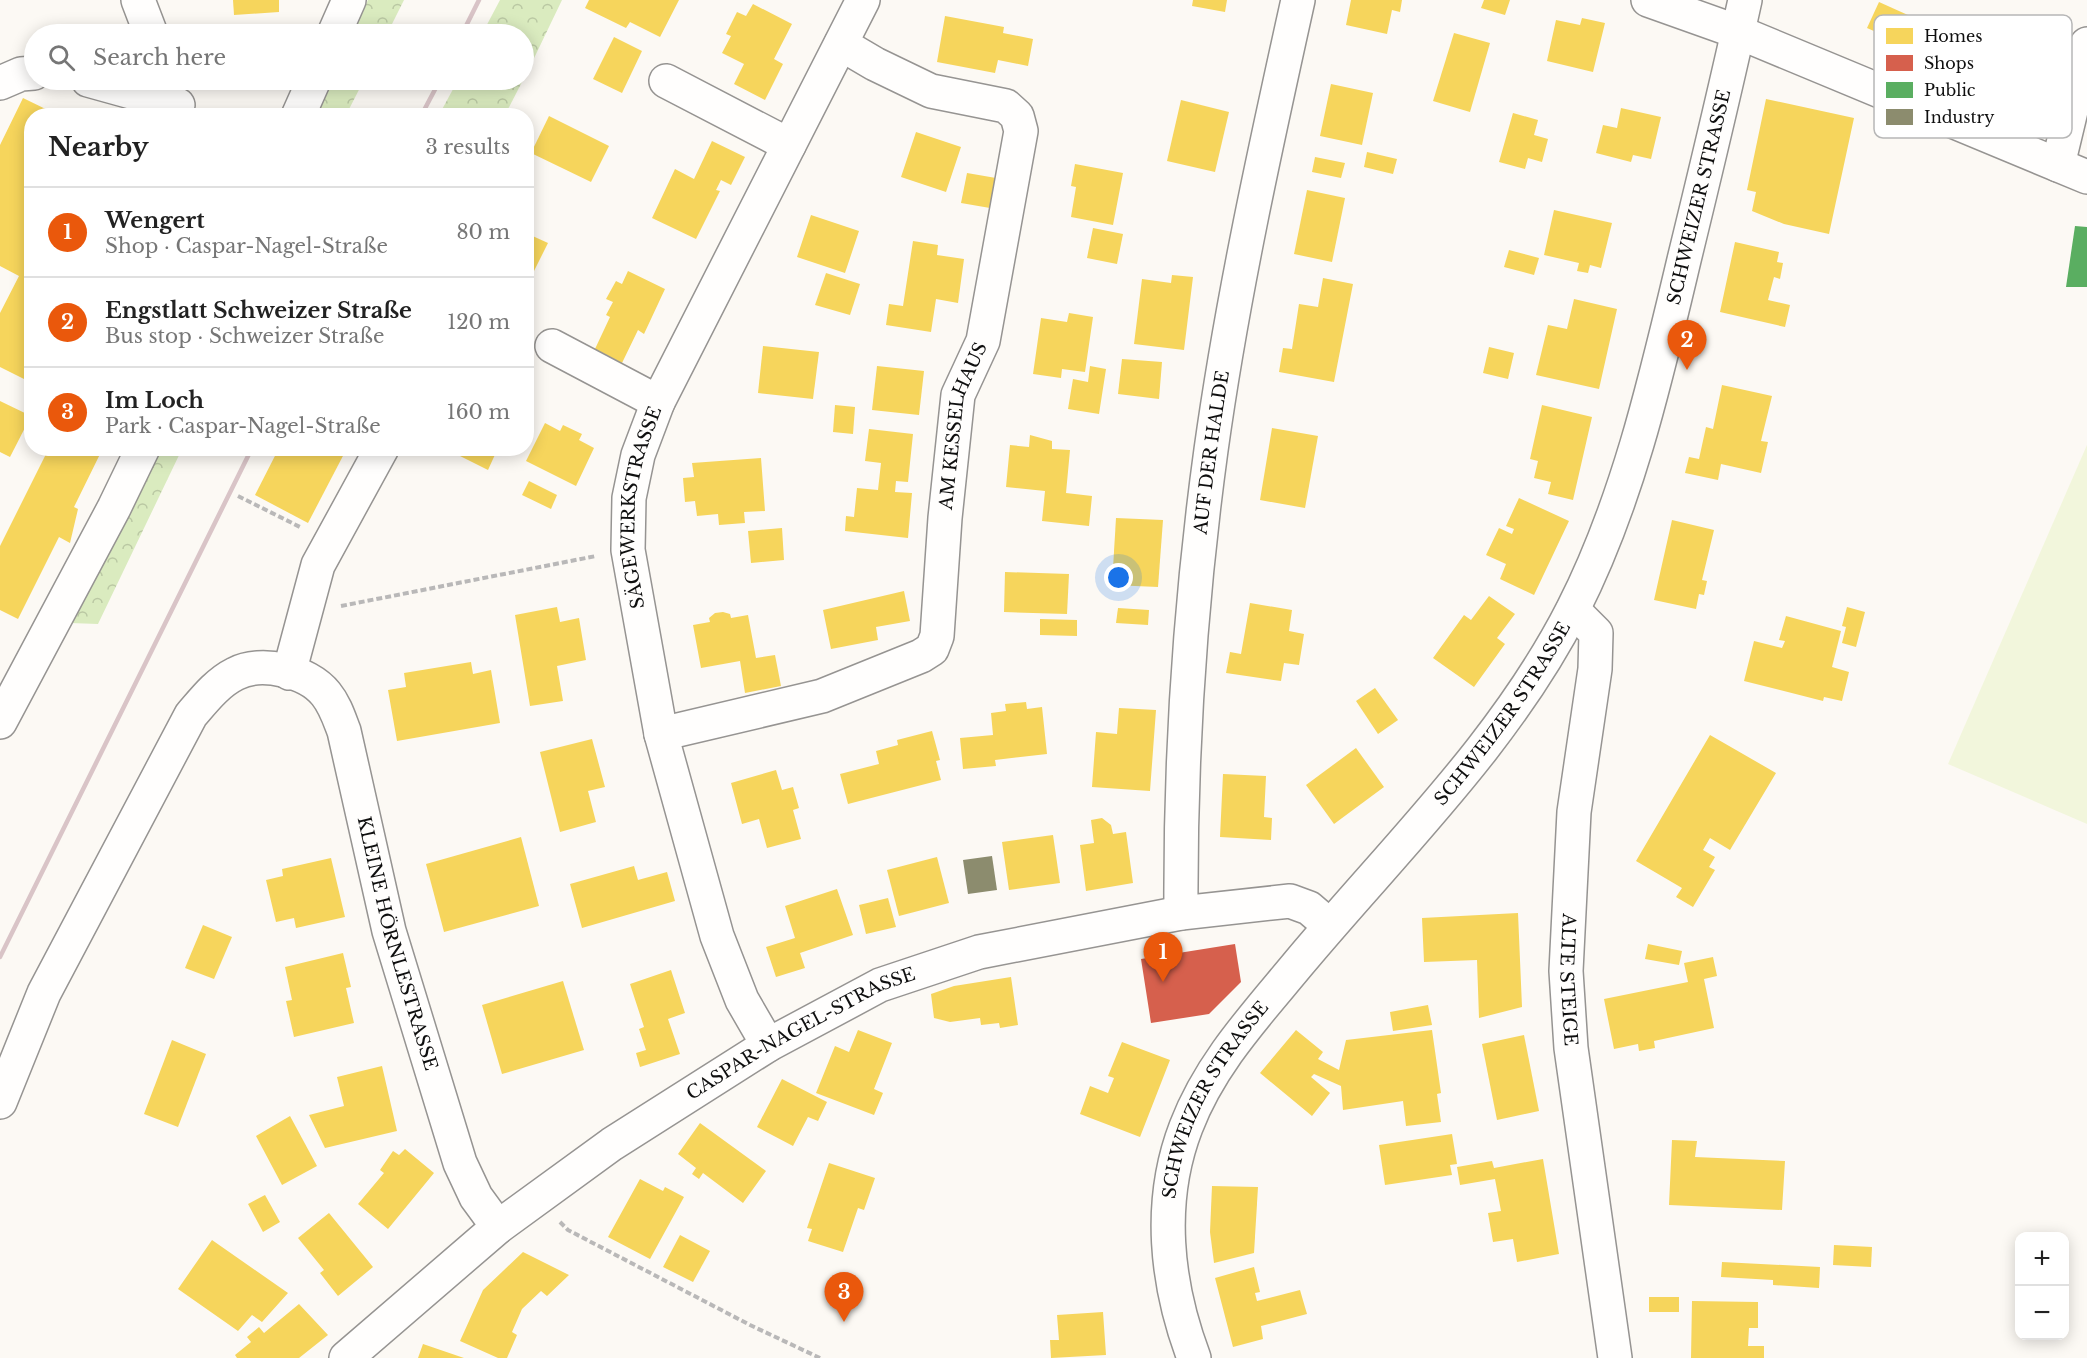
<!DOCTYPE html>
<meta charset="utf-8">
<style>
:root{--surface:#fff;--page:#f2f2f2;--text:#222;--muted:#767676;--line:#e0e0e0;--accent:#ea580c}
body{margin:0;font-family:"Libre Baskerville",serif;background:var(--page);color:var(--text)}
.controls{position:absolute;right:18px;bottom:18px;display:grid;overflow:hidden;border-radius:12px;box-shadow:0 3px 15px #0003}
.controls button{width:54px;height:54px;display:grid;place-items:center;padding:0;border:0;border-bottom:2px solid var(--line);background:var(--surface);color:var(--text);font:30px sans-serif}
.you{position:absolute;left:1119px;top:578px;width:21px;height:21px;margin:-15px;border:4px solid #fff;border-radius:50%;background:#1a73e8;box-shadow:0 0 0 9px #1a73e833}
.badge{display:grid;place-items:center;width:39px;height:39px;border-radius:50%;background:var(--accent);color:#fff;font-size:20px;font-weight:700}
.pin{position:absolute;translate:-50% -50px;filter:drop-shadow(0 2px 3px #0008)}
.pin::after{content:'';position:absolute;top:32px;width:21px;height:18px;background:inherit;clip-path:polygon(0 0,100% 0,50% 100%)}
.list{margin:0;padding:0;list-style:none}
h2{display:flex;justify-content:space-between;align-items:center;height:78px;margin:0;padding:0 24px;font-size:26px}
h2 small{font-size:20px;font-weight:400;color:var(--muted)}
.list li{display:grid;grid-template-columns:39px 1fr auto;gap:18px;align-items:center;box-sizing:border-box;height:90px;padding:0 24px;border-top:2px solid var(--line)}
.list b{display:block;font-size:22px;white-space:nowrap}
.list p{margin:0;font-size:20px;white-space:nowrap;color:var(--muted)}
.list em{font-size:20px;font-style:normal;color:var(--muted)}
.icon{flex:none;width:33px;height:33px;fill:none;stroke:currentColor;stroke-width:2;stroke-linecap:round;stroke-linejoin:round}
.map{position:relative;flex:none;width:2087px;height:1358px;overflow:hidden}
.search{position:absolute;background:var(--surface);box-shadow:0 3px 15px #0003;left:24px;top:24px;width:510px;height:66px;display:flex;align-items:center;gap:15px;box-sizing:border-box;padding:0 21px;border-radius:33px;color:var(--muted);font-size:22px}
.panel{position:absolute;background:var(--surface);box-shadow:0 3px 15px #0003;left:24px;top:108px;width:510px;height:348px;border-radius:24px}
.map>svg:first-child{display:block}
</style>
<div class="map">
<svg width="2087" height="1358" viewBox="0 0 2087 1358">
<defs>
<pattern id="forest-crowns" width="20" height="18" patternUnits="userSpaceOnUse" patternTransform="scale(1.5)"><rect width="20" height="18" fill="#daebbf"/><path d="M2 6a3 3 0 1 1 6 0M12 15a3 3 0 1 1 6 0" fill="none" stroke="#bac8a3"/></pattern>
</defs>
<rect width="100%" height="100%" fill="#fcf9f4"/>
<!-- forest -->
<g fill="url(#forest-crowns)">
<polygon points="368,0 404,0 387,34 352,34"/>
<polygon points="500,0 562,0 524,79 524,34 482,34"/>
<polygon points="332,80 364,80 346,115 315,116"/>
<polygon points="458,80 523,80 505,115 439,115"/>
<polygon points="161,449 182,449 98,624 70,623 130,513"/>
</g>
<!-- pitch -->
<polygon fill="#f2f6dc" points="2087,445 2087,824 1948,764"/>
<!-- homes -->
<g fill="#f6d55c">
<polygon points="233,0 279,0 279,12 234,15"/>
<polygon points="589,0 679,0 660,37 630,22 626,28 585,8"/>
<polygon points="1193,0 1227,0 1225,12 1192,6"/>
<polygon points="1351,0 1402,0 1400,12 1392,10 1387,34 1346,25"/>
<polygon points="1484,0 1510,0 1505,15 1481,8"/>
<polygon points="1879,2 1919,20 1908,46 1867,28"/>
<polygon points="753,4 792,24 774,59 783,64 765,100 734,84 744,64 722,53 731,36 726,34 737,12 746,16"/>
<polygon points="945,16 1004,27 1003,33 1033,39 1028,66 998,60 995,73 937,62"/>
<polygon points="1582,18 1605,23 1593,72 1547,61 1556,20 1580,25"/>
<polygon points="1454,33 1490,43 1470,112 1433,101"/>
<polygon points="614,37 642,51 622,93 593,79"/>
<polygon points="1331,84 1373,93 1362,145 1320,136"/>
<polygon points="23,98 60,116 32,116 32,383 0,367 0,313 19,276 0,266 0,145"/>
<polygon points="1766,99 1854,118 1829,234 1784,224 1752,211 1756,192 1747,190"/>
<polygon points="1181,100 1229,112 1215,172 1167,161"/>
<polygon points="1621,108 1661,117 1651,159 1633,155 1631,162 1596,153 1603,125 1617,128"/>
<polygon points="1513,113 1538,120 1534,135 1548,139 1542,162 1528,158 1525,169 1499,162"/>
<polygon points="549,116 609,146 591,182 531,153"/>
<polygon points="916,132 961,147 946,192 901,177"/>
<polygon points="712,141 745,157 731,185 721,180 716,190 720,191 696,239 652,218 675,169 694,179"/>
<polygon points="1367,152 1397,159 1393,174 1364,167"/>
<polygon points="1315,157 1345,163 1341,178 1312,172"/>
<polygon points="1075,164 1123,173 1113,225 1071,217 1076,187 1071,186"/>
<polygon points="967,173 996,178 990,208 961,203"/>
<polygon points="1307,190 1345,198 1332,262 1294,254"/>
<polygon points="1554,210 1612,223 1601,268 1590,265 1588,273 1577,271 1579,263 1544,255"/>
<polygon points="811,215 859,231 845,273 797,257"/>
<polygon points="1093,228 1123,234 1117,264 1087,258"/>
<polygon points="526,233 548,243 526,287"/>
<polygon points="913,241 938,245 937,255 964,259 958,303 936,299 931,332 886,325 889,304 903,306"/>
<polygon points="1735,242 1779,252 1777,262 1783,263 1780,279 1774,277 1768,300 1790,305 1785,327 1720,312"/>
<polygon points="1509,250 1539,258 1534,275 1504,267"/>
<polygon points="628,271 665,289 644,334 638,330 622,363 595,349 610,317 606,315 613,302 606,299 616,281 622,284"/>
<polygon points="826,273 860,284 850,315 815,305"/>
<polygon points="1172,275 1193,277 1184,350 1134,344 1142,279 1171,283"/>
<polygon points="1323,278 1353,284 1334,382 1279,372 1283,348 1292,349 1299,304 1318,307"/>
<polygon points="1574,299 1617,309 1599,389 1536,375 1548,325 1567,329"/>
<polygon points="1069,313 1093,317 1085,372 1062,369 1061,378 1033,374 1041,318 1067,322"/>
<polygon points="763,346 819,352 813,399 758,393"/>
<polygon points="1489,347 1514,353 1508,379 1483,373"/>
<polygon points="1122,359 1162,362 1159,399 1118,394"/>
<polygon points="877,366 924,371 919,415 872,410"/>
<polygon points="1090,366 1106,369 1099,414 1068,409 1073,379 1088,382"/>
<polygon points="1722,385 1772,396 1761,441 1768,442 1761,473 1721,464 1718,480 1685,473 1689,457 1699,459 1706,427 1713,429"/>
<polygon points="0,401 31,416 10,457 0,452"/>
<polygon points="835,405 855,407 853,434 833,432"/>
<polygon points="1542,405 1592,417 1573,500 1548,494 1551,482 1534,478 1538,461 1530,459"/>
<polygon points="545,423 560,431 563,425 582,434 579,440 594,448 576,486 526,461"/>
<polygon points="1272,428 1318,436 1305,508 1260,500"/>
<polygon points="869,429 913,434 908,482 896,481 895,492 912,493 908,538 845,531 846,516 854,517 857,488 878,490 881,463 865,461"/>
<polygon points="1030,435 1052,441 1052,449 1070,450 1066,493 1092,496 1089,526 1042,521 1045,491 1006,487 1010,445 1029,447"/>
<polygon points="49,448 103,448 74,507 78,509 70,543 59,537 18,619 0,610 0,546"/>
<polygon points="279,448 338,448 345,452 308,523 255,495"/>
<polygon points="458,448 498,448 488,470 456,454"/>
<polygon points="761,458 765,511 744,512 745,523 719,525 718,514 697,516 695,501 685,502 683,478 694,477 692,463"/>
<polygon points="529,481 557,495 551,509 522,495"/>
<polygon points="1519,498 1569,521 1534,595 1500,579 1506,564 1486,555 1499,528 1512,534 1514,529 1506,526"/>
<polygon points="1116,518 1163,520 1158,587 1112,585"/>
<polygon points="1672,520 1714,530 1702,580 1707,581 1704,595 1699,594 1696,609 1654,600"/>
<polygon points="782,528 784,560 751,563 748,531"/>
<polygon points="1005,572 1069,574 1067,614 1004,612"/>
<polygon points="904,591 910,621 876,627 878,640 831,649 823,610"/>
<polygon points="1489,596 1515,614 1497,638 1505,644 1474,687 1433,658 1464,615 1471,620"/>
<polygon points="1250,603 1292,610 1289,631 1304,634 1299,665 1284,663 1281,681 1226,673 1230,652 1241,654"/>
<polygon points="557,607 560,622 579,618 586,660 557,666 563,701 530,706 515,615"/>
<polygon points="1847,607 1865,612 1856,647 1842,643 1846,627 1842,626"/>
<polygon points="1118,608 1149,610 1148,625 1116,623"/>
<polygon points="723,612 730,614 731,618 748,615 756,658 775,655 781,686 745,693 740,661 701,668 693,625 710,622 709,618 715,613"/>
<polygon points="1786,616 1841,631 1832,667 1849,672 1842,701 1824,697 1823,701 1744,681 1754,641 1782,648 1785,641 1779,640"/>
<polygon points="1040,619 1077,620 1077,636 1040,635"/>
<polygon points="471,662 473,674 491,670 500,723 397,741 388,690 406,687 404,673"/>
<polygon points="1375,688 1398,720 1378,734 1356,701"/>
<polygon points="1026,702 1027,709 1042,707 1047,754 995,760 996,766 963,769 960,738 993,735 991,713 1006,711 1005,704"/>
<polygon points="1119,708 1156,710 1150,791 1092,787 1096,732 1117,734"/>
<polygon points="932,731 940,760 936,761 941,780 848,804 840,774 879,764 876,751 898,745 897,740"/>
<polygon points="1710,735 1776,773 1730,850 1710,838 1703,850 1715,857 1709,867 1715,870 1693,907 1676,897 1682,888 1636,861"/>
<polygon points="592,739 605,787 588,791 596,822 560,832 540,752"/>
<polygon points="1356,748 1384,787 1334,824 1306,785"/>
<polygon points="776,770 782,790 793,787 799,808 793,810 801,839 767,848 759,819 742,824 731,783"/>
<polygon points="1223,774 1266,776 1264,817 1272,818 1271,840 1220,837"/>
<polygon points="1102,818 1111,825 1113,834 1126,832 1133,883 1086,891 1080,845 1094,843 1091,820"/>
<polygon points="1053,835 1060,883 1009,890 1002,842"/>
<polygon points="521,837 539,906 444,932 426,864"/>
<polygon points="937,857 949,903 899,916 887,870"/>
<polygon points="331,858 345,917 296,928 294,918 276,922 266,880 283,876 282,869"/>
<polygon points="634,866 638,880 667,872 675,901 582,928 570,884"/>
<polygon points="837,889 853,935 800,953 805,968 776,977 766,947 795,938 785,906"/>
<polygon points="888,898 896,927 866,934 859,905"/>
<polygon points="1518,913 1522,1007 1479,1018 1477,960 1424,962 1422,918"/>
<polygon points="203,925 232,937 214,979 185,968"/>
<polygon points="1648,944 1682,951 1679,965 1645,959"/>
<polygon points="343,953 351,987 346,988 354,1023 294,1037 286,1001 292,1000 285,967"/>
<polygon points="1713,957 1717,976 1704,979 1714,1028 1654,1041 1655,1048 1639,1051 1638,1044 1614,1049 1604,999 1688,982 1684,963"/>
<polygon points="671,970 685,1013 668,1019 680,1054 640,1067 636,1053 646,1050 639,1029 644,1027 630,984"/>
<polygon points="1011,977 1018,1025 1000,1028 999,1023 981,1025 980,1018 950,1022 934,1018 931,994 954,986"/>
<polygon points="563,981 584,1050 502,1074 482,1005"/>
<polygon points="1428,1005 1432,1025 1393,1031 1390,1012"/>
<polygon points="858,1030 892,1043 874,1089 883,1093 874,1115 816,1093 835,1046 849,1052"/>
<polygon points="1296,1030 1323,1052 1318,1059 1339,1070 1346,1040 1432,1030 1441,1093 1437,1094 1441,1122 1406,1126 1403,1101 1343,1110 1341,1086 1314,1074 1311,1077 1330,1093 1312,1116 1260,1073"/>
<polygon points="1524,1035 1539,1111 1497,1120 1482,1044"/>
<polygon points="172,1040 206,1054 178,1127 144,1114"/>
<polygon points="1122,1042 1170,1060 1140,1137 1080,1114 1090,1086 1108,1093 1114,1078 1108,1076"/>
<polygon points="382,1066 397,1131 325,1148 309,1115 344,1106 337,1077"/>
<polygon points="782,1079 827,1102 818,1121 808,1117 793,1146 757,1127"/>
<polygon points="290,1116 317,1166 282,1185 256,1136"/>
<polygon points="700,1123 766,1171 743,1203 703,1173 699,1179 692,1174 696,1168 678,1154"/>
<polygon points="1452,1134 1457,1164 1450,1165 1452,1175 1385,1185 1379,1145"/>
<polygon points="1672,1140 1697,1141 1695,1157 1785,1161 1782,1210 1669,1205"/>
<polygon points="405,1149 434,1173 388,1229 358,1204 384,1173 380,1170 393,1151 399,1155"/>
<polygon points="1543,1159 1559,1254 1517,1262 1513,1239 1493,1242 1488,1213 1501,1211 1495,1179 1460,1185 1457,1167 1492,1161 1494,1168"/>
<polygon points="829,1163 875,1178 864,1210 858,1208 843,1252 808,1241 812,1229 807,1228"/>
<polygon points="640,1179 663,1191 665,1187 684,1197 650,1259 608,1237"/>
<polygon points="1212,1186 1258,1187 1254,1253 1214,1263 1210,1232"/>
<polygon points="265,1195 280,1222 263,1232 248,1204"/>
<polygon points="329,1213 373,1267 338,1296 320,1273 324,1270 298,1238"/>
<polygon points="680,1235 710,1251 693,1282 663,1267"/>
<polygon points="212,1240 288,1293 262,1322 252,1315 238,1331 178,1289"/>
<polygon points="1834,1245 1872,1247 1871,1267 1833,1265"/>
<polygon points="523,1252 569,1275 547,1296 541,1291 522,1309 512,1332 517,1335 507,1358 498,1358 460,1341 483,1290"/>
<polygon points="1722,1262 1820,1267 1819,1288 1773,1285 1773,1280 1721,1277"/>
<polygon points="1254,1267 1260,1292 1255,1293 1257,1301 1300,1290 1307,1314 1261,1326 1263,1339 1233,1347 1215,1278"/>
<rect x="1649" y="1297" width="30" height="15"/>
<polygon points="1692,1301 1758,1302 1758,1328 1749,1328 1748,1346 1764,1346 1764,1358 1691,1358"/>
<polygon points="299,1304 328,1335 299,1358 237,1358 235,1355 251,1342 247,1337 259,1327 264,1333"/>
<polygon points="1103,1312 1106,1355 1051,1358 1050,1340 1059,1340 1057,1315"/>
<polygon points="423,1344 464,1358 418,1358"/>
</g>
<!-- shops -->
<polygon fill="#d6604d" points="1235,944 1241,982 1209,1014 1151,1023 1141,959"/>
<!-- public -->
<polygon fill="#5aae61" points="2075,226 2087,227 2087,287 2066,287"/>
<!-- industry -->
<polygon fill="#8c8c6e" points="992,856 997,890 968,894 963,860"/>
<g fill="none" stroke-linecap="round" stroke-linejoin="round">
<defs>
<g id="minor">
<polyline points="138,0 151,34"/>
<polyline points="1648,0 1738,32 2087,177"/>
<polyline points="334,34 349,0"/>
<polyline points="88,80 178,105"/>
<polyline points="666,81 789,145"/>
<polyline points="0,83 21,74 34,73"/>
<polyline points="298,116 314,80"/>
<polyline points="2058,165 2087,44"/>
<polyline points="552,346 658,402"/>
<path id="s1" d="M 1573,610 L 1596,633 L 1595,669 L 1574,812 L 1566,971 L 1571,1048 L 1615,1358"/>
<polyline points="289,673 318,565 382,448"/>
<polyline points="0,722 114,508 143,448"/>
<path id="s2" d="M 661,734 L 822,696 L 921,656 L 932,649 L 937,636 L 945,518 L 958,395 L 983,341 L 1021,131 L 1017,116 L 1006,106 L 931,91 L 875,64 L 841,44"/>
<path id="s3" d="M 1181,913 C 1180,758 1190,603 1211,450 C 1232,299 1265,149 1298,0"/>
<path id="s4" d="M 768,1045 L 742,1000 L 717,936 L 661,734 L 628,550 L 629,498 L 638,455 L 658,402 L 863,0"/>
<path id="s5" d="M 0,1102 L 44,993 L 191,715 C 204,700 217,683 235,674 C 261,660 308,671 326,694 C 335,705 339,718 344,731 L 389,931 L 460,1163 L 476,1197 L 498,1227"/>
<path id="s6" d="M 346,1358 L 498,1227 L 612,1144 L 768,1045 L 880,985 L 979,952 L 1181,913 L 1290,901 L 1309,908 L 1330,926"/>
<path id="s7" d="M 1194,1358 C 1166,1284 1157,1202 1186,1127 C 1210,1064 1255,1016 1298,964 C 1393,850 1505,743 1573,609 C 1628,501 1656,378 1684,260 C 1705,174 1726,87 1745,0"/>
</g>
</defs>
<!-- minor casing -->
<use href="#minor" stroke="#969492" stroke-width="36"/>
<!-- path -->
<g stroke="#b9b8b8" stroke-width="4" stroke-dasharray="6 3" stroke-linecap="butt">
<polyline points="238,496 300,527"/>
<polyline points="341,606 596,556"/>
<polyline points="560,1222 568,1230 750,1325 820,1358"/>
</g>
<!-- minor -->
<use href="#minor" stroke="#fffefd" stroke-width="33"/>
<!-- rail -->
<g stroke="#d9c4c7" stroke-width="4.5">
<polyline points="462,34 479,0"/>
<polyline points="421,116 440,80"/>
<polyline points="0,957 252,448"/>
</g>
</g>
<g text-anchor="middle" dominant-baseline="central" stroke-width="6" stroke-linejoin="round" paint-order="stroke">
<!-- street labels -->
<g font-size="18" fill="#0f0f0f" stroke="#fff">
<text stroke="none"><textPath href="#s7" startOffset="1317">SCHWEIZER STRASSE</textPath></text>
<text stroke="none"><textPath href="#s2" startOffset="512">AM KESSELHAUS</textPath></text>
<text stroke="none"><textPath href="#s3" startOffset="462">AUF DER HALDE</textPath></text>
<text stroke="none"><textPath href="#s4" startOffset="561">SÄGEWERKSTRASSE</textPath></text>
<text stroke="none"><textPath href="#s7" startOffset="759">SCHWEIZER STRASSE</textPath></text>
<text stroke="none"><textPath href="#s5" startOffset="852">KLEINE HÖRNLESTRASSE</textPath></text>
<text stroke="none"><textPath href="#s1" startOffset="381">ALTE STEIGE</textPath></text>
<text stroke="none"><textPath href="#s6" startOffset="561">CASPAR-NAGEL-STRASSE</textPath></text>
<text stroke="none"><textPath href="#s7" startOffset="273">SCHWEIZER STRASSE</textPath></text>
</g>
</g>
<!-- legend -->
<rect x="1874" y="15" width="198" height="123" rx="9" fill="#fff" stroke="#b7b7b7" stroke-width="1.5"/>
<rect x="1886" y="28" width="27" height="16" fill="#f6d55c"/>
<rect x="1886" y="55" width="27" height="16" fill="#d6604d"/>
<rect x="1886" y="82" width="27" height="16" fill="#5aae61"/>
<rect x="1886" y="109" width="27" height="16" fill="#8c8c6e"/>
<g font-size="16" fill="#0f0f0f">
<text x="1924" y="42">Homes</text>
<text x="1924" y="69">Shops</text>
<text x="1924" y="96">Public</text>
<text x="1924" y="123">Industry</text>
</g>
</svg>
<div class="controls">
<button>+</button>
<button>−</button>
</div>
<div class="you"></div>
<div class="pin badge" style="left:1163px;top:982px">1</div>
<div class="pin badge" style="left:1687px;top:370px">2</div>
<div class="pin badge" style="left:844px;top:1322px">3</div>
<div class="search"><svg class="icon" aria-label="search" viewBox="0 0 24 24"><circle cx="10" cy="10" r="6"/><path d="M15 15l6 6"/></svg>Search here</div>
<section class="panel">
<h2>Nearby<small>3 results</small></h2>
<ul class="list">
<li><span class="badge">1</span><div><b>Wengert</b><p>Shop · Caspar-Nagel-Straße</p></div><em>80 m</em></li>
<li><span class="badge">2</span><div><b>Engstlatt Schweizer Straße</b><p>Bus stop · Schweizer Straße</p></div><em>120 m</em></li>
<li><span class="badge">3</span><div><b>Im Loch</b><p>Park · Caspar-Nagel-Straße</p></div><em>160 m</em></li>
</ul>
</section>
</div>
